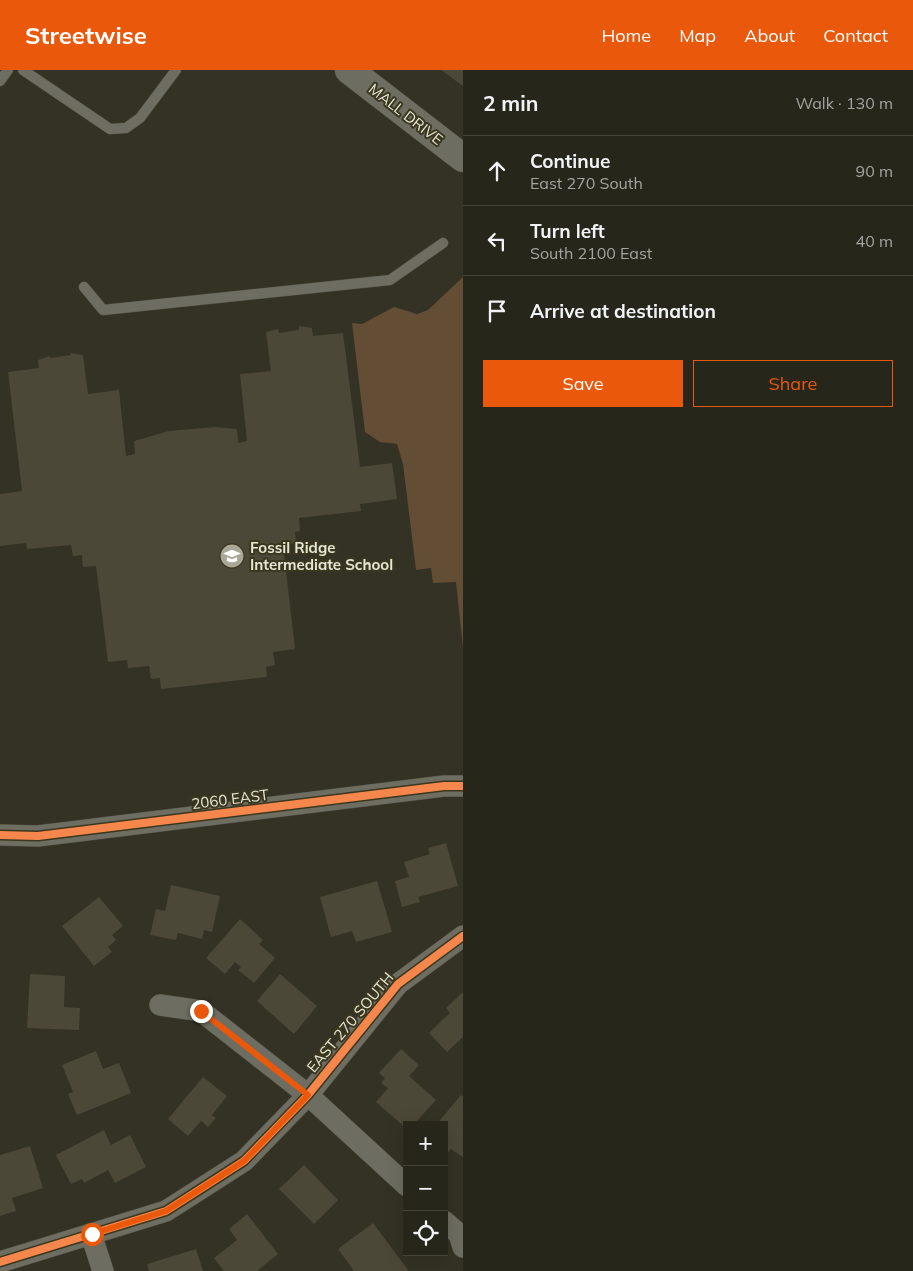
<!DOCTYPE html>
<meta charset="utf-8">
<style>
:root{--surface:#27261b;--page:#333228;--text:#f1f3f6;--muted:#a4a5a3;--line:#43433a;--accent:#ea580c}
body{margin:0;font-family:Mulish,sans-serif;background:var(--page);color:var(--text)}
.controls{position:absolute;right:15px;bottom:15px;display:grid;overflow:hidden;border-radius:0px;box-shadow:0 5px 20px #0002}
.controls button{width:45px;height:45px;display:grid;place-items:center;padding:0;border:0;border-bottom:1px solid var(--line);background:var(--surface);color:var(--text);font:25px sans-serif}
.stop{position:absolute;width:15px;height:15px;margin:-11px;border:4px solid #ea580c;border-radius:50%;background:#fff}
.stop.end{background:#ea580c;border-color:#fff;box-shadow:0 1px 5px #0008}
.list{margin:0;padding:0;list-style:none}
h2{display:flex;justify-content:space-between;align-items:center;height:65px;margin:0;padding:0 20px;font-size:21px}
h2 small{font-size:16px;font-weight:400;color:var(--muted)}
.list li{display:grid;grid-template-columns:32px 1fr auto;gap:15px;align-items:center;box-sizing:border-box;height:70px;padding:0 20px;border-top:1px solid var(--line)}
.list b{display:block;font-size:19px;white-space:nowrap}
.list p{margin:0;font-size:16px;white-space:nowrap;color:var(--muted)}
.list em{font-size:16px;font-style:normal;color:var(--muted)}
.actions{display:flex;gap:10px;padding:15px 20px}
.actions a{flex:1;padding:11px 0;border:1px solid var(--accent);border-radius:0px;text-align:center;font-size:18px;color:var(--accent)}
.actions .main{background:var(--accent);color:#fff}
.icon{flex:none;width:28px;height:28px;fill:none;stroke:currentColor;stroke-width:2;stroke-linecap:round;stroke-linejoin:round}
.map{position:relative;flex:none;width:463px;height:1201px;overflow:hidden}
header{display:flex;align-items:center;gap:30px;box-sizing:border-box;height:70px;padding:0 25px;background:var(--accent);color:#fff}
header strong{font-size:24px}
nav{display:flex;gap:28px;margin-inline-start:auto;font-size:18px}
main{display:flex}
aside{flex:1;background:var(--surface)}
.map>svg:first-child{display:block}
</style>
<header>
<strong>Streetwise</strong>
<nav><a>Home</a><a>Map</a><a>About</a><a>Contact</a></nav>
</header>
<main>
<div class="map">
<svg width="463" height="1201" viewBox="0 0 463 1201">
<rect width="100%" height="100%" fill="#343224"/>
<!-- green -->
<polygon fill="#634d34" points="463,207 463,578 456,512 433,513 431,498 416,500 403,394 397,374 380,372 365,362 352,253 362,254 394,237 417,244 428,240"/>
<!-- building -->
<g fill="#4c4838">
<polygon points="441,0 463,0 463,16"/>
<polygon points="299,256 312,258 313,266 343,263 360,397 392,393 397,429 360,434 361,441 299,448 300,461 295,462 296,473 283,475 295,579 273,582 275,595 266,597 267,607 161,619 160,608 151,609 149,596 128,598 127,590 108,592 96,496 83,497 82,485 73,486 71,475 27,479 26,473 0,476 0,424 22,421 8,302 39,298 38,290 50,286 50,288 71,285 70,283 83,285 88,324 119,320 126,386 135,384 134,371 169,361 216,357 237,359 238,373 247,371 240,304 271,301 266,262 278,259 279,263 299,260"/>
<polygon points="446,773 458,816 418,827 420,832 402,837 395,811 409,807 404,792 430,784 428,778"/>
<polygon points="377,811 392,862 356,872 352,861 331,867 320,827"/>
<polygon points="171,815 220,826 212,862 204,860 202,869 178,863 176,870 150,865 156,839 165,841"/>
<polygon points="99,827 123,856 112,865 116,870 108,877 112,882 94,896 62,856"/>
<polygon points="240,849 263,870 259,874 275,888 254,913 238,900 241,897 235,892 225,904 206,888"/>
<polygon points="30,904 65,906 64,937 80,938 79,960 27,958"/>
<polygon points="280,904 317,936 294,964 257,931"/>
<polygon points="463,922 463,967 447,982 429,963 450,943 446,938"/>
<polygon points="401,979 419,995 409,1006 436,1030 413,1055 407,1055 407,1059 376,1032 388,1018 381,1013 385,1008 379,1003"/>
<polygon points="96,981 103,999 119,993 131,1023 77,1045 68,1024 73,1022 62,995"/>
<polygon points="203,1007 227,1026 212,1045 216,1048 208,1057 201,1051 188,1066 168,1049"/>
<polygon points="461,1025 463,1027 463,1087 451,1079 444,1087 444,1055 436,1055"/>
<polygon points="104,1060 111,1075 130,1065 146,1097 115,1113 108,1100 84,1113 82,1109 71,1114 56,1085"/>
<polygon points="30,1076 43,1118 12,1128 16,1141 0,1146 0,1085"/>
<polygon points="304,1095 338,1130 314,1154 279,1119"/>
<polygon points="247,1144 278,1184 257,1201 224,1201 214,1188 237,1170 229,1159"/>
<polygon points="373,1153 408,1200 407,1201 354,1201 338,1179"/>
<polygon points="196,1179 203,1201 149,1201 147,1194"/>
</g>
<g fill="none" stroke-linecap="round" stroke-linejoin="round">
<defs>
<g id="service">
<polyline points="23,0 110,59 126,58 140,48 176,0"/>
<polyline points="0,11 8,0"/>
<polyline points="84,217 103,240 390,210 443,173"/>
</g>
<g id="minor">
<polyline points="0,765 38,766 444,716 463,716"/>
<polyline points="160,935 201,941 308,1025 407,1116"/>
<polyline points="444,1151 459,1164 463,1177"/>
<polyline points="91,1164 103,1201"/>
<polyline points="0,1192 166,1141 244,1091 308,1025 398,914 463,866"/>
</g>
<polyline id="secondary" points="349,0 463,88"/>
</defs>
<!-- service casing -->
<use href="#service" stroke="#4f4f42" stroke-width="11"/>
<!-- minor casing -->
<use href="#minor" stroke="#4f4f42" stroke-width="22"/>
<!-- secondary casing -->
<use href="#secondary" stroke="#4f4f42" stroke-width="29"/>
<!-- service -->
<use href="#service" stroke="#6e6d61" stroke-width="10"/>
<!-- minor -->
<use href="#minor" stroke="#6e6d61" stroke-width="21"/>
<!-- secondary -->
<use href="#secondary" stroke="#6e6d61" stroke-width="28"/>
<defs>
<g id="cycleway">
<polyline points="0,765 38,766 444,716 463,716"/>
<polyline points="0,1192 166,1141 244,1091 308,1025 398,914 463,866"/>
</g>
</defs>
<!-- cycleway casing -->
<use href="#cycleway" stroke="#3a371e" stroke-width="11"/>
<!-- cycleway -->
<use href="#cycleway" stroke="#f5874c" stroke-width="8"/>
</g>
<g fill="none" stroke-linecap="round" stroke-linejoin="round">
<!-- route -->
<polyline stroke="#ea580c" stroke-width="6" points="92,1164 166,1141 244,1091 308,1025 201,941"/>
</g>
<!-- icons -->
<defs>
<symbol id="school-disc" viewBox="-11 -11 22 22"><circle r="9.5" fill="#a8a798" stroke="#3a371e"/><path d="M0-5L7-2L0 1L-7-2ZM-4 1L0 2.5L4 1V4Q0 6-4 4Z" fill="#fff"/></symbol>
</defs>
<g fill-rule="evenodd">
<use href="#school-disc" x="218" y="472" width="28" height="28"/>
</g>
<g text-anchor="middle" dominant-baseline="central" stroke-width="4" stroke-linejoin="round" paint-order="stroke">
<!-- street labels -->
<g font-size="15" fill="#e6e6d6" stroke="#3a371e">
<text transform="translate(406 44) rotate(38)">MALL DRIVE</text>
<text transform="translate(230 729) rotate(-7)">2060 EAST</text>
<text transform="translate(350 952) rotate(-50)">EAST 270 SOUTH</text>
</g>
<!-- poi labels -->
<g font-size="15" font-weight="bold" fill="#e6e6d6" stroke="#3a371e" text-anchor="start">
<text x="250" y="477">Fossil Ridge<tspan x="250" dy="17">Intermediate School</tspan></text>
</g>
</g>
</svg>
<div class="controls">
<button>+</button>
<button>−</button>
<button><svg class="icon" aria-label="locate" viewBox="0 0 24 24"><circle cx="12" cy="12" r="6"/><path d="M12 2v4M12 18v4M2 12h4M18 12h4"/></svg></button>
</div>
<div class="stop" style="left:92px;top:1164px"></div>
<div class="stop end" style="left:201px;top:941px"></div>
</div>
<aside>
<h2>2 min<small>Walk · 130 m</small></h2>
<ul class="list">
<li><svg class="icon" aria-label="ahead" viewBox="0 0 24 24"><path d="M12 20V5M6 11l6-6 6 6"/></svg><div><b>Continue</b><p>East 270 South</p></div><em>90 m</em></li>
<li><svg class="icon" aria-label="left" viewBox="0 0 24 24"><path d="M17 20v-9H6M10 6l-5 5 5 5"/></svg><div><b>Turn left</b><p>South 2100 East</p></div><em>40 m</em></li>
<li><svg class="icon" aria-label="arrive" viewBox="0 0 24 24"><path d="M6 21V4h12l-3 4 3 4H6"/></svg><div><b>Arrive at destination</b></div></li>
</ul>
<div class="actions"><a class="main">Save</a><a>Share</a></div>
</aside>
</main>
